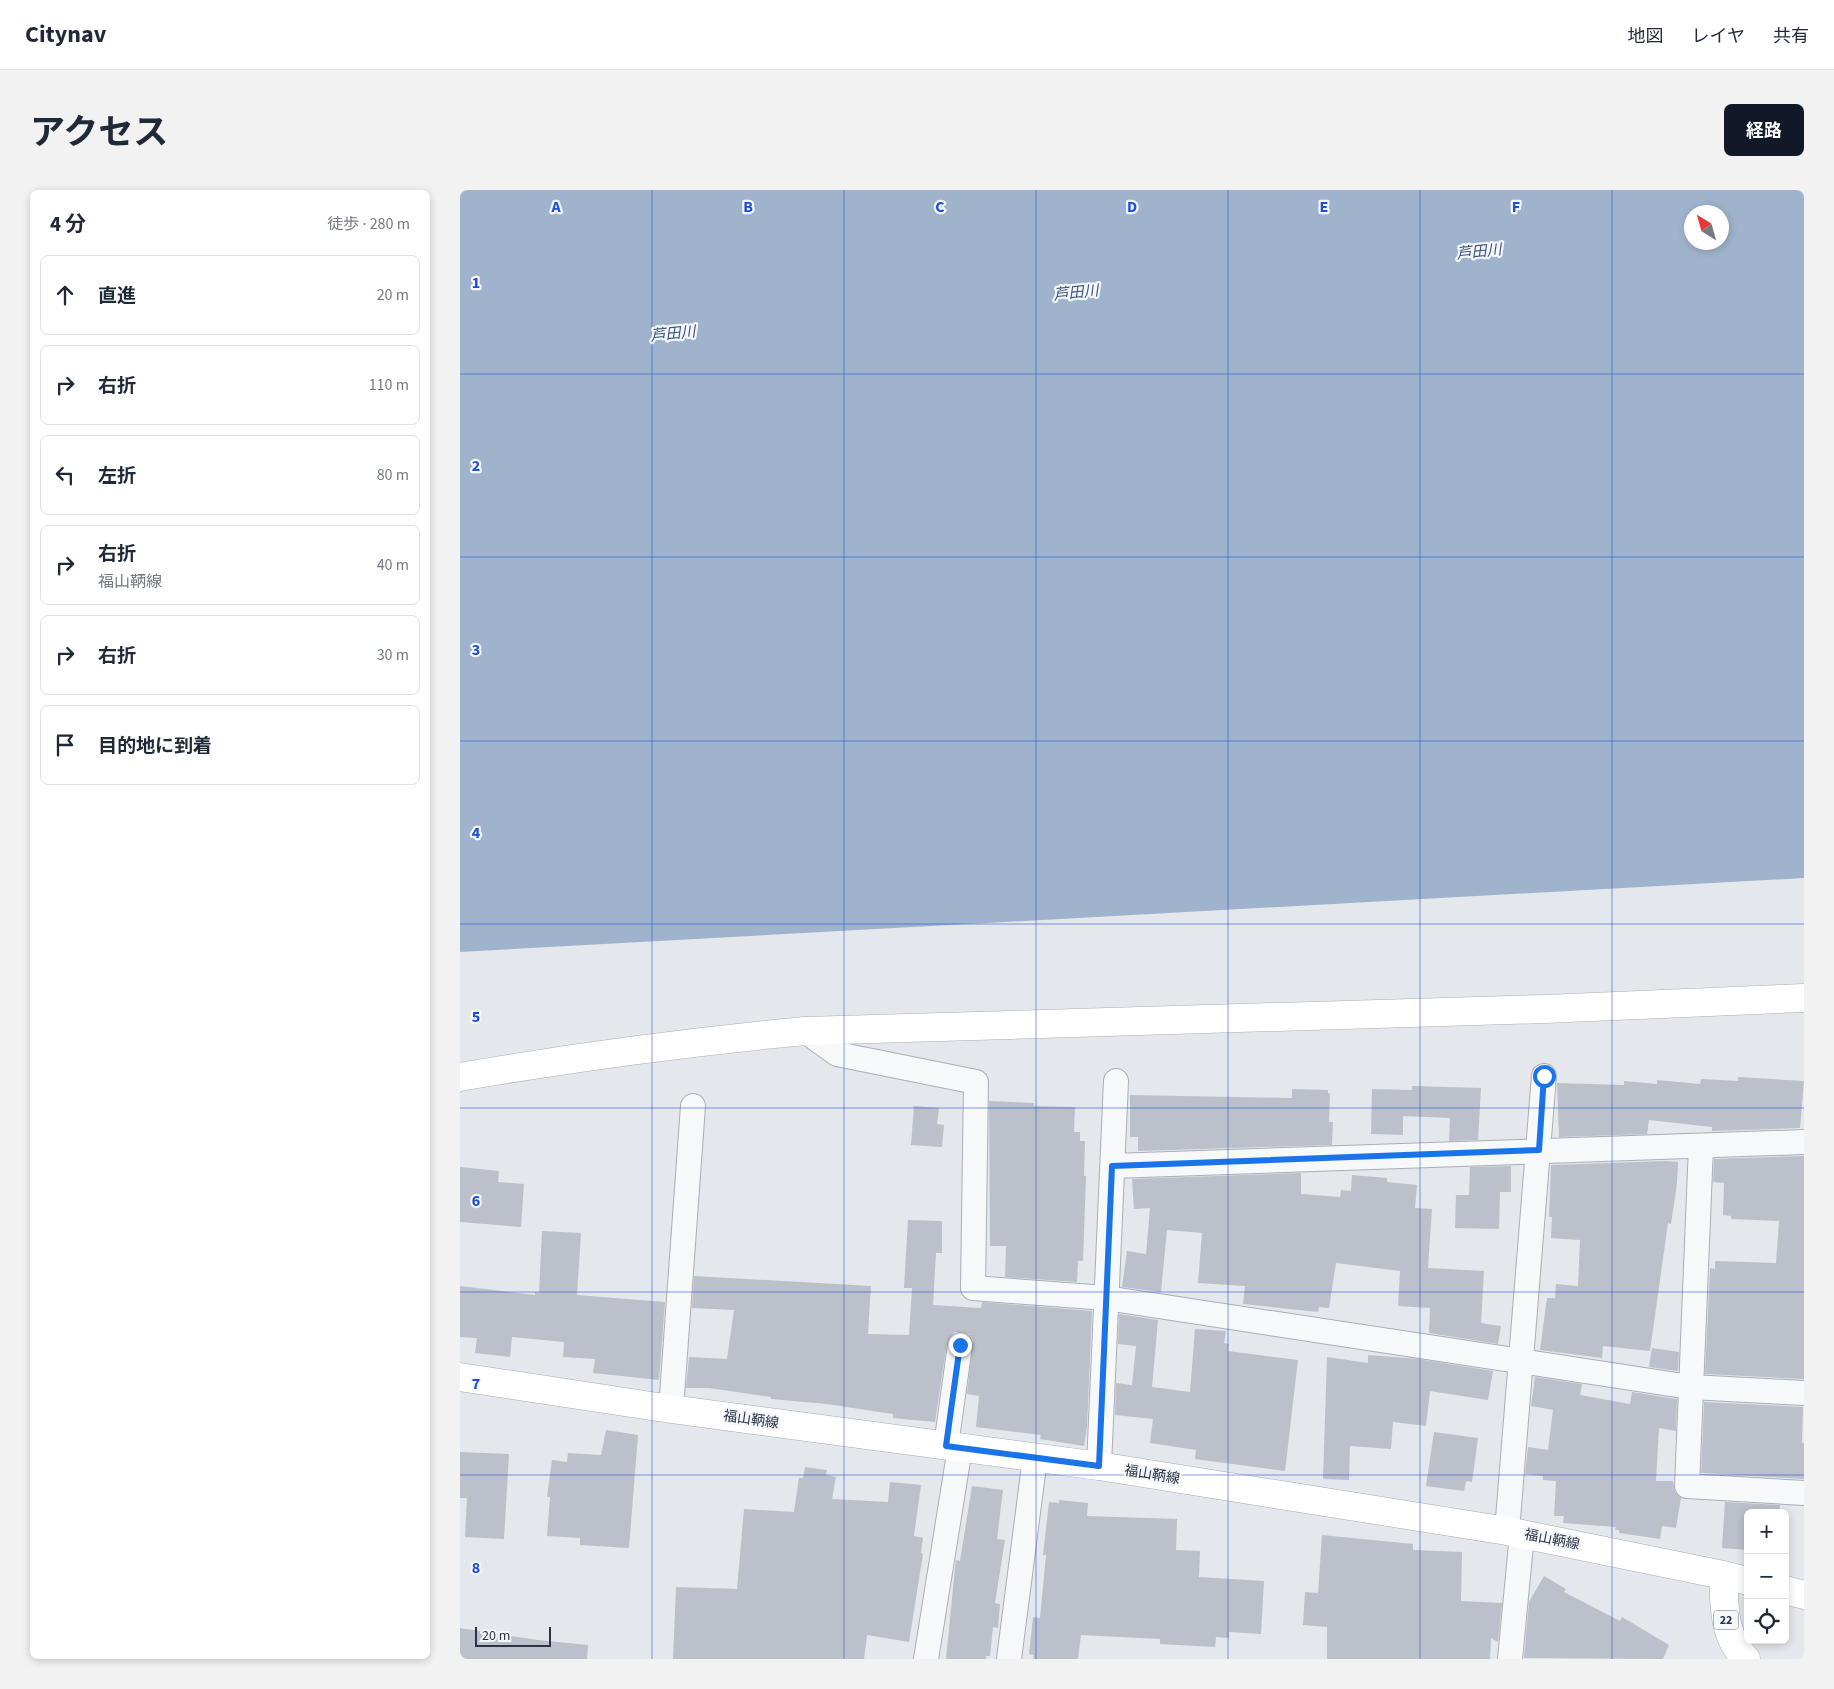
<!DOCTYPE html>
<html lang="ja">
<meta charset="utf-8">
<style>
:root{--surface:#fff;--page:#f2f2f3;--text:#1f2937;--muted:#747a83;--line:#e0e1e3;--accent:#111827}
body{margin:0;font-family:"Source Sans 3","Noto Sans JP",sans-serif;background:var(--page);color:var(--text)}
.controls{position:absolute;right:15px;bottom:15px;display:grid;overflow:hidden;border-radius:8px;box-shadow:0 2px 8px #0003}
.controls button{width:45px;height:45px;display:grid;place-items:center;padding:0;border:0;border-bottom:1px solid var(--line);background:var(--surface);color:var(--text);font:25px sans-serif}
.compass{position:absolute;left:1224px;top:15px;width:45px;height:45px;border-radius:50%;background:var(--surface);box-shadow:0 2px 8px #0003;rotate:323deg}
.scale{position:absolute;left:15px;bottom:12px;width:76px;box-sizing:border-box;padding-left:5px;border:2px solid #2b3445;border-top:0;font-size:14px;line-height:18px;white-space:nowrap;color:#2b3445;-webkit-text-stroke:4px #f4f6f9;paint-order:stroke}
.stop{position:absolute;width:15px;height:15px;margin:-11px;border:4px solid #1a73e8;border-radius:50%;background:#fff}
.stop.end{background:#1a73e8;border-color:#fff;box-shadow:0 1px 5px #0008}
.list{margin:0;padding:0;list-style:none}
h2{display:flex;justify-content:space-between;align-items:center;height:65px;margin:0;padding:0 20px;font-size:21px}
h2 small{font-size:16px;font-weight:400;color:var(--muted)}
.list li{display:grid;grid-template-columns:32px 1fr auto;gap:15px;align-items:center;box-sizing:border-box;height:80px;margin:0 10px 10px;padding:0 10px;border:1px solid var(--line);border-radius:8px}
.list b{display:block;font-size:19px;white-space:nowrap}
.list p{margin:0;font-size:16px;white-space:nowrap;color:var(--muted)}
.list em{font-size:16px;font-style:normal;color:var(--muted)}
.icon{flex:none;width:28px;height:28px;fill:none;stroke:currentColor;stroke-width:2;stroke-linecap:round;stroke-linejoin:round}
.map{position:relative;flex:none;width:1344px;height:1469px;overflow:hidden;border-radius:8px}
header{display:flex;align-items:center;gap:30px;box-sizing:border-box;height:70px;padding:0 25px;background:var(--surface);border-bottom:1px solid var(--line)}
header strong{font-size:24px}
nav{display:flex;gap:28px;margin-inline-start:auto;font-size:18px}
.intro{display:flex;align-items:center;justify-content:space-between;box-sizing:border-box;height:120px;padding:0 30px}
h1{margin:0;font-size:35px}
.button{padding:12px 22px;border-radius:8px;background:var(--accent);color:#fff;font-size:18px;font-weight:700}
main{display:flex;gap:30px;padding:0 30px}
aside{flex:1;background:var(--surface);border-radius:8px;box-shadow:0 2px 8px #0003}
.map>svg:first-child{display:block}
</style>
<header>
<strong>Citynav</strong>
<nav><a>地図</a><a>レイヤ</a><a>共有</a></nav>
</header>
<div class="intro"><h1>アクセス</h1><a class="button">経路</a></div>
<main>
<aside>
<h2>4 分<small>徒歩 · 280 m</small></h2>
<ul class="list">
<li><svg class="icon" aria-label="ahead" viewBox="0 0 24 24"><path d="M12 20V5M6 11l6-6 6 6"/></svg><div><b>直進</b></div><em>20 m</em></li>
<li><svg class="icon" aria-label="right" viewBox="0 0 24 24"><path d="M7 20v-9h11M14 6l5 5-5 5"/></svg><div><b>右折</b></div><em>110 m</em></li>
<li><svg class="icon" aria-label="left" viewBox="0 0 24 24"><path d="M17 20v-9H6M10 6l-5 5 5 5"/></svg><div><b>左折</b></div><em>80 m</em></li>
<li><svg class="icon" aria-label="right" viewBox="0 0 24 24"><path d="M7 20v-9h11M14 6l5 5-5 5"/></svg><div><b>右折</b><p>福山鞆線</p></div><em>40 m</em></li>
<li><svg class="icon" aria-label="right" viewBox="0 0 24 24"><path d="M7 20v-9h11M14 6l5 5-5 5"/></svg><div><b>右折</b></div><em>30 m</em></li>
<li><svg class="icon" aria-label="arrive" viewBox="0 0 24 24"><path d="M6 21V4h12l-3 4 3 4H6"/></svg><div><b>目的地に到着</b></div></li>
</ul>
</aside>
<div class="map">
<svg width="1344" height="1469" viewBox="0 0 1344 1469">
<rect width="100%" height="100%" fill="#e4e7ec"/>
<!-- water -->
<path fill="#9fb4cc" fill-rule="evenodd" d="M 0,0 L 1344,0 L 1344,688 L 0,762 ZM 1232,22 L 1262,22 L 1262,52 L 1232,52 Z"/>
<!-- building -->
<g fill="#bbc0ca">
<polygon points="1278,887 1344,891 1340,938 1252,941 1252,937 1189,930 1187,944 1099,947 1097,893 1164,895 1164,891 1197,894 1197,890 1240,894 1241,889 1278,891"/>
<polygon points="952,896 1021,898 1018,950 989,951 990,928 943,926 943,945 911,944 912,899 952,900"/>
<polygon points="832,899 868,900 868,904 870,903 869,932 873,932 872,955 678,961 678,947 670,947 670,905 832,908"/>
<polygon points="529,911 574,913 574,916 615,917 614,942 620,942 620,951 625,951 624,986 626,986 623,1071 618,1071 617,1092 545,1087 546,1056 530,1056"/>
<polygon points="454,916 479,918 477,934 484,935 482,957 451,955"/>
<polygon points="1344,966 1344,1189 1245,1184 1250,1078 1255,1079 1255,1071 1316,1073 1319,1031 1271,1029 1271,1026 1263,1025 1264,993 1253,992 1254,969"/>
<polygon points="1206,971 1218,972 1217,993 1211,1034 1208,1033 1190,1161 1143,1156 1142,1168 1080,1160 1087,1108 1095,1108 1096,1094 1118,1096 1120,1050 1091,1048 1092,1027 1089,1027 1091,975"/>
<polygon points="1051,976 1051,1002 1040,1002 1039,1039 995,1038 996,1005 1009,1005 1010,977"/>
<polygon points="0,977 39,981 38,992 64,994 61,1037 0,1032"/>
<polygon points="841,983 841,1004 880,1007 881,1000 891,1001 892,985 927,988 927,992 957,995 955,1018 972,1019 968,1078 1024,1081 1021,1133 1041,1136 1038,1154 969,1143 970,1118 938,1116 940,1081 876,1073 869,1118 859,1117 858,1122 783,1114 785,1096 738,1093 742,1043 707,1040 701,1102 662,1097 667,1061 686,1064 690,1018 674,1019 672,989"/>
<polygon points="448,1030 482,1031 482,1063 476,1063 473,1115 521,1118 522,1112 632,1121 627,1237 624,1256 580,1249 581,1245 516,1237 519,1206 507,1204 513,1150 509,1144 502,1142 494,1142 487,1153 475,1232 433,1228 433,1224 367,1214 311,1209 311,1207 249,1198 226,1198 229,1167 267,1169 274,1120 232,1118 234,1086 411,1096 408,1144 449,1145 452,1098 444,1098"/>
<polygon points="82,1041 121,1043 117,1105 205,1112 199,1190 133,1183 135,1169 103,1167 104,1152 52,1147 50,1167 15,1163 17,1148 0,1147 0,1096 75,1105 75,1102 79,1103"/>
<polygon points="659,1124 698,1130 692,1197 730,1202 735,1139 766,1141 764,1153 769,1154 768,1161 838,1170 825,1281 735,1269 736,1260 690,1253 693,1229 655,1225 656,1193 672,1195 676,1156 658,1154"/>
<polygon points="1192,1158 1219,1162 1218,1181 1189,1177"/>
<polygon points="908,1165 958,1169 1033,1181 1028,1210 970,1201 966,1236 933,1232 931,1259 890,1256 889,1290 863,1289 867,1167 908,1173"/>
<polygon points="1075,1187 1122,1194 1120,1205 1170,1214 1172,1202 1217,1209 1216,1241 1199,1238 1196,1291 1213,1291 1215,1302 1221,1308 1216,1338 1202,1336 1200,1349 1159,1343 1159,1340 1155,1340 1156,1337 1103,1333 1104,1326 1094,1326 1096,1291 1083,1290 1083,1286 1065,1284 1068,1257 1088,1260 1093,1220 1071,1216"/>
<polygon points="1244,1212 1343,1217 1342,1253 1344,1253 1344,1289 1241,1283"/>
<polygon points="146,1240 178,1245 169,1358 120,1355 120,1348 87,1346 90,1307 87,1307 92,1270 107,1272 108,1263 141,1265"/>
<polygon points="974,1242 1018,1248 1012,1292 1006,1291 1004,1301 966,1296"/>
<polygon points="0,1262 49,1264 44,1349 5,1347 7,1308 0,1308"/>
<polygon points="345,1277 367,1280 366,1285 376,1287 372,1309 428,1312 430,1292 461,1295 454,1346 463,1348 461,1363 463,1364 449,1452 407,1445 404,1469 213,1469 216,1397 277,1399 284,1319 334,1322 339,1288 343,1288"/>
<polygon points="512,1296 543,1300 537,1349 545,1350 535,1413 540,1414 538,1438 533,1437 530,1466 526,1466 526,1469 486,1469 495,1378 496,1370 500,1371"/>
<polygon points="599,1310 628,1313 627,1326 717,1329 716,1360 740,1361 739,1387 804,1391 801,1444 769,1442 769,1448 756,1447 755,1457 700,1454 700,1449 621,1445 618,1469 573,1469 574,1465 569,1464 573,1427 580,1428 586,1365 583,1365 589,1312 599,1313"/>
<polygon points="1265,1312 1320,1315 1319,1323 1288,1323 1288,1360 1262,1358"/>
<polygon points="862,1345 953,1354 953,1360 1002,1362 1001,1411 1042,1413 1038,1452 1031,1448 1030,1469 867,1469 867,1437 843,1435 845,1402 858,1403"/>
<polygon points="1084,1386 1106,1399 1104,1402 1160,1431 1162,1427 1209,1455 1203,1469 1064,1468 1069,1412"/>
<polygon points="0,1438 78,1450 128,1455 127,1469 0,1469"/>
</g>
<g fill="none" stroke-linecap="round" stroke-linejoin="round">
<defs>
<g id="street">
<polyline points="345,841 377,864 516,892 513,1098 646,1108 1230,1197 1344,1203"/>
<polyline points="1241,956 1227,1296 1344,1303"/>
<polyline points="653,976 1344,952"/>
<polyline points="211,1219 233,916"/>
<polyline points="486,1256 500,1155"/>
<polyline points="639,1276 656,891"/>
<polyline points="1047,1341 1084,886"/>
<polyline points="466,1469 500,1258"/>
<polyline points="549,1469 575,1268"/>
<polyline points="1050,1469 1062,1344"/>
</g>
<g id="secondary">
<path d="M 0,887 C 115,867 229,852 345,841 L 1085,819 L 1344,808"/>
<polyline points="1263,1385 1288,1391"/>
<polyline points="1325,1400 1344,1405"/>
</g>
<path id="primary" d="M 0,1187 L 211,1219 L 639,1276 L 1047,1341 L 1263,1385 C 1265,1416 1262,1445 1286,1469"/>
</defs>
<!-- street casing -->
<use href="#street" stroke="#a9aeb7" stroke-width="26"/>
<!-- secondary casing -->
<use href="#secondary" stroke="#a9aeb7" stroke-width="29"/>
<!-- primary casing -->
<use href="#primary" stroke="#a3abb8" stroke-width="29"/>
<!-- street -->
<use href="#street" stroke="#f7f8fa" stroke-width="24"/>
<!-- secondary -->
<use href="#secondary" stroke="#fff" stroke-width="28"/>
<!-- primary -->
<use href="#primary" stroke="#fff" stroke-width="28"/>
</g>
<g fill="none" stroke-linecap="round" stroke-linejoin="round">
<!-- route -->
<polyline stroke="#1a73e8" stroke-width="6" points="500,1155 486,1256 639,1276 652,976 1079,960 1084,886"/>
</g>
<!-- grid -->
<path fill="none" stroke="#1d4ed8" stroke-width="1" stroke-opacity="0.55" d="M 192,0 L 192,1469M 384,0 L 384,1469M 576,0 L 576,1469M 768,0 L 768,1469M 960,0 L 960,1469M 1152,0 L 1152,1469M 0,184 L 1344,184M 0,367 L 1344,367M 0,551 L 1344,551M 0,734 L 1344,734M 0,918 L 1344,918M 0,1102 L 1344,1102M 0,1285 L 1344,1285"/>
<g text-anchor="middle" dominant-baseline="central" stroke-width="4.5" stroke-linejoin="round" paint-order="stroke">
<!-- shield labels -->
<rect fill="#f4f6f9" stroke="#676e7b" stroke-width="1" x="1253.5" y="1420.5" width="25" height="19" rx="4"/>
<g font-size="12" font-weight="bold" fill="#2b3445">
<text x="1266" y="1430">22</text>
</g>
<!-- street labels -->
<g font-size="14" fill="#2b3445" stroke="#f4f6f9">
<text transform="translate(291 1230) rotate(8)">福山鞆線</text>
<text transform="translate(692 1285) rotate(9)">福山鞆線</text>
<text transform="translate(1092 1350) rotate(11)">福山鞆線</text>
</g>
<!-- water labels -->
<g font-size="15" font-style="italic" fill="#34527a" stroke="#f4f6f9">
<text transform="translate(1019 62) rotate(-6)">芦田川</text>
<text transform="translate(616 103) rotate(-6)">芦田川</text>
<text transform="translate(213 144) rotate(-6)">芦田川</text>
</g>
</g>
<g font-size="16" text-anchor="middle" font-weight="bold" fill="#1d4ed8" stroke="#f4f6f9" stroke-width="4.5" stroke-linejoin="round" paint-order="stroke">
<text x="96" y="22">A</text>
<text x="288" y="22">B</text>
<text x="480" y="22">C</text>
<text x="672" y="22">D</text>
<text x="864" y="22">E</text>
<text x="1056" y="22">F</text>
<text x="16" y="98">1</text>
<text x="16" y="281">2</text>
<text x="16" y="465">3</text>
<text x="16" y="648">4</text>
<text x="16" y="832">5</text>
<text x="16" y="1016">6</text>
<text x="16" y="1199">7</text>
<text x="16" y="1383">8</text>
</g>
</svg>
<div class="controls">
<button>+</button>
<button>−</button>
<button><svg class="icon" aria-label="locate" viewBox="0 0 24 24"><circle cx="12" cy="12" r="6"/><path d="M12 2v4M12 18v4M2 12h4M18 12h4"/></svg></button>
</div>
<svg class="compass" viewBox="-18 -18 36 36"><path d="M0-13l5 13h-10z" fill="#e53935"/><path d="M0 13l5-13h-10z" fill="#747a83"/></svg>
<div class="scale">20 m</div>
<div class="stop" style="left:1084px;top:886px"></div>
<div class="stop end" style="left:500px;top:1155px"></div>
</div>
</main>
